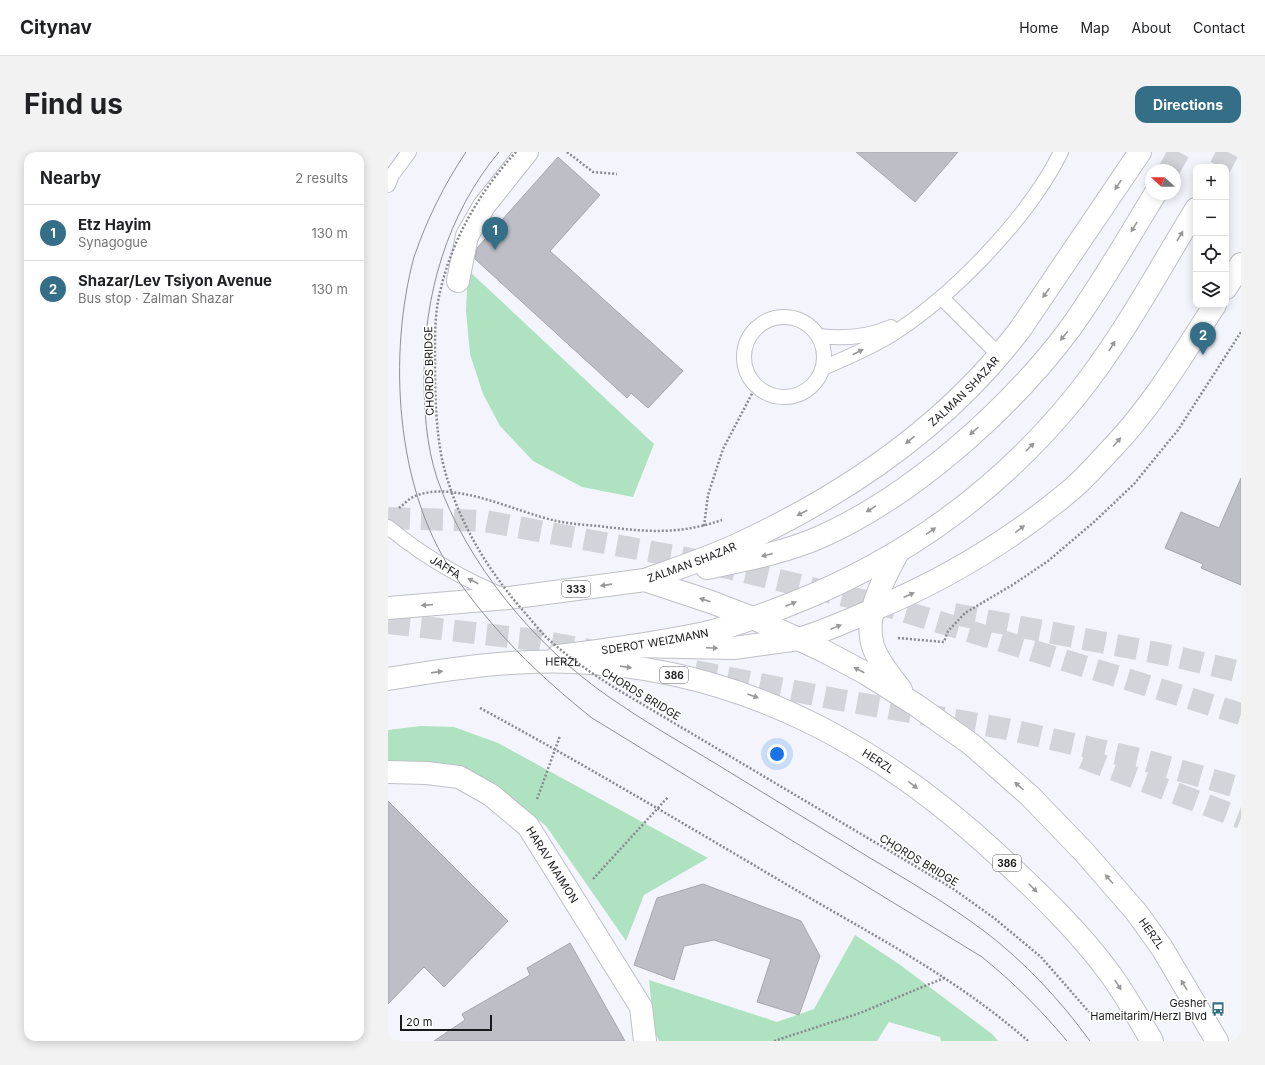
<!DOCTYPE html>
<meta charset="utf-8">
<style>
:root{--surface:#fff;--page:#f2f2f2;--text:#202124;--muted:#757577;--line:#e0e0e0;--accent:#356e87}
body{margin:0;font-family:Inter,sans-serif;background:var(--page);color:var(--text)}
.controls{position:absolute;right:12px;top:12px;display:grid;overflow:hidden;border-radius:8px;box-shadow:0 2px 10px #0003}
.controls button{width:36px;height:36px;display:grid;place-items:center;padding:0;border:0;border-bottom:1px solid var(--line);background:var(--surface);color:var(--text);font:20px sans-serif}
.compass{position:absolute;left:757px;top:12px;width:36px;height:36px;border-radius:50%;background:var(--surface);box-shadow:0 2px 10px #0003;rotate:291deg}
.scale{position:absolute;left:12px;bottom:10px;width:92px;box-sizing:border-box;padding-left:4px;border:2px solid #19191c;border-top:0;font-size:11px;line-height:14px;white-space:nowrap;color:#19191c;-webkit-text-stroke:3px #fff;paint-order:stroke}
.you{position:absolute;left:389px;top:602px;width:14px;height:14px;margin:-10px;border:3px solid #fff;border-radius:50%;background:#1a73e8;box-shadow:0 0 0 6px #1a73e833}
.badge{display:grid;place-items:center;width:26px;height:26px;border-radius:50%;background:var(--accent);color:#fff;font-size:13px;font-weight:700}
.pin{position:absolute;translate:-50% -33px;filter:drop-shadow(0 1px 2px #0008)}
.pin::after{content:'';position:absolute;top:21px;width:14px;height:12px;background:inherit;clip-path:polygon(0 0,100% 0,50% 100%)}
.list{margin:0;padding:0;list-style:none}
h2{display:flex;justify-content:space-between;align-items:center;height:52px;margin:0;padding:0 16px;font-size:17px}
h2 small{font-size:13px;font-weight:400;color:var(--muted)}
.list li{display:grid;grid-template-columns:26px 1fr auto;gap:12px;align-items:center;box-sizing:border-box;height:56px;padding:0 16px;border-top:1px solid var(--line)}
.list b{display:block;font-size:15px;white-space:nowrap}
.list p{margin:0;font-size:13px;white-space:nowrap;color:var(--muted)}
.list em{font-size:13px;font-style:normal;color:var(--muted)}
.icon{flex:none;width:22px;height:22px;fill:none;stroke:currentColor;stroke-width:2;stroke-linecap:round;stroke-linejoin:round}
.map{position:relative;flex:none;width:853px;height:889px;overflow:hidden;border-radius:12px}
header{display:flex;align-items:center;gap:24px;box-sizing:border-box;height:56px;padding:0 20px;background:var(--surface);border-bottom:1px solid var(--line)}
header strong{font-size:19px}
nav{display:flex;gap:22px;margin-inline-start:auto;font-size:14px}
.intro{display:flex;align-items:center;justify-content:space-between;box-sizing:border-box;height:96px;padding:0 24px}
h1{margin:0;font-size:28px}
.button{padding:10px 18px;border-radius:12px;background:var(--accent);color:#fff;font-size:14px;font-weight:700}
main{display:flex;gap:24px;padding:0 24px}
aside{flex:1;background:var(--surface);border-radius:12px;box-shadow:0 2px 10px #0003}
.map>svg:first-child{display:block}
</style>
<header>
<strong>Citynav</strong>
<nav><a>Home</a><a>Map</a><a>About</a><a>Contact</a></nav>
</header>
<div class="intro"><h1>Find us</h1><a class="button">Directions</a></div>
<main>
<aside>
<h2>Nearby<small>2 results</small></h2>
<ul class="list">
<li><span class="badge">1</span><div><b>Etz Hayim</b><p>Synagogue</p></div><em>130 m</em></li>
<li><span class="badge">2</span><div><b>Shazar/Lev Tsiyon Avenue</b><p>Bus stop · Zalman Shazar</p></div><em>130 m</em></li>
</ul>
</aside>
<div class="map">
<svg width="853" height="889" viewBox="0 0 853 889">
<rect width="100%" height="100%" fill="#f4f5fc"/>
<!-- green -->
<g fill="#afe2c0">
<polygon points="80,118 266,292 245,345 194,335 145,309 112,274 95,242 82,202 78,159"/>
<polygon points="33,574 66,575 110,591 320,706 256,743 238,789 158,674 118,641 65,617 0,615 0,578"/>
<polygon points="467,783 511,812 604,882 610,889 553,889 552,885 501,870 489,889 271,889 266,878 261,828 389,870 426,857"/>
</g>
<!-- building -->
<g fill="#bebec6" stroke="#a6a6ae">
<polygon points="468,0 570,0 527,50"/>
<polygon points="170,5 212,43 162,99 295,219 260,256 243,241 239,246 87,107 89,96"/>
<polygon points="853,326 853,433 813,416 815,412 777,396 793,360 831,376"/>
<polygon points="0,649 120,769 56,835 36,815 0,852"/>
<polygon points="315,732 413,769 432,804 411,863 369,850 383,807 326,788 296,794 286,828 246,813 269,746"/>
<polygon points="182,791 237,889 46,889 77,868 74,862 142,823 139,816"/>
</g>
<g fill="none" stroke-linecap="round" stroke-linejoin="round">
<!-- secondary-tunnel -->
<g stroke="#d3d4da" stroke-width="22" stroke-dasharray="22 11" stroke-linecap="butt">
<polyline points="832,15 840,0"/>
<polyline points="781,18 791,0"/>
</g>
<!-- highway-tunnel -->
<g stroke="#d3d4da" stroke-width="22" stroke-dasharray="22 11" stroke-linecap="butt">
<polyline points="0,366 97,369 298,406 495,453 853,562"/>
<polyline points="566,462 785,504 853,520"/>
<polyline points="0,471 147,488 201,498"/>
<polyline points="307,519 447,547 619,577 756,608 853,636"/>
<polyline points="695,606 853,666"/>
</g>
<defs>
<g id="lane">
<polyline points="0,33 4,23 21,0"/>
<polyline points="554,146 612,204"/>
<circle cx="396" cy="205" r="40"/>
<path d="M 431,184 C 455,187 480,185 503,175"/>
<path d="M 435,216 C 458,206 482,196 503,183 C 565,144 641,65 673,0"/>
<path id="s1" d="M 0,375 C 35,404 74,427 116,444"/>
</g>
<g id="street">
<polyline points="70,129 79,84 96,54 139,0"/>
<path id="s2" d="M 0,620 L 39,621 L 71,625 L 103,643 L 140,674 L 253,855 L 257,889"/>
</g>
<g id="secondary">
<polyline points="838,136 853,112"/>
<path d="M 319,416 C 356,408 395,401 430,386 C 522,346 621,258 681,178 C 712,135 739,88 767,42"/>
<path id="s3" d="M 257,428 C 289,416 322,406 353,391 C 460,341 561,272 633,176 L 752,0"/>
<path d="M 411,487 C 437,479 462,468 487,457 C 556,428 620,390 678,342 C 695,329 710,311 725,295 C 765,253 795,202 827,153"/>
<path id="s4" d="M 170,504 C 219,498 269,491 317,481 C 346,474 375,463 403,452 C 515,408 612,338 688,244 C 734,187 770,119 808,57"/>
</g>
<g id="primary">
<path d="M 510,400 C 496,427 475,462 485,494 C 490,510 503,524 513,538"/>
<path id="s5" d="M 0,456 L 120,446 L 257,428 L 323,450 L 367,467 L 436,499 L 479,522 L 528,553 L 583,592 L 642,644 L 696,700 L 749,761 L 774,796 L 829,889"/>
<polyline points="243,494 346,496 411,487"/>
<path id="s6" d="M 0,527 C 61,517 124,507 186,510 C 352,516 491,592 611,704 C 651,741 691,779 723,823 C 738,844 751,867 764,889"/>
</g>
</defs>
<!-- lane casing -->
<use href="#lane" stroke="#bfbfc7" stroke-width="16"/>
<!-- street casing -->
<use href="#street" stroke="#bfbfc7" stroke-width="24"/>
<!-- secondary casing -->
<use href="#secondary" stroke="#bfbfc7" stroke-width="24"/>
<!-- primary casing -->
<use href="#primary" stroke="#bfbfc7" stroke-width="24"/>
<!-- path -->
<g stroke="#88898e" stroke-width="2.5" stroke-dasharray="2 2" stroke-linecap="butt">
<polyline points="179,0 205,20 229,22"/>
<path d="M 11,356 C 15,353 19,349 23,346 C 62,325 129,361 169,369 C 183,372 198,373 211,374 C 257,380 290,383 334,368"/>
<polyline points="316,374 320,343 335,297 368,234"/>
<polyline points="510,486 556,490 560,479 577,461 626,432 660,409 706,370 746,332 790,278 853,180"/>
<path d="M 92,556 C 199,614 303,676 408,738 C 487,784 571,828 640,889"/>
<polyline points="149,647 172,584"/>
<polyline points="205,727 280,645"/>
<polyline points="386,889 472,861 556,826"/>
</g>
<!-- lane -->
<use href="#lane" stroke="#fff" stroke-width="14"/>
<!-- street -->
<use href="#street" stroke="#fff" stroke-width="22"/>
<!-- secondary -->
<use href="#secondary" stroke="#fff" stroke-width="22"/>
<!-- primary -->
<use href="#primary" stroke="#fff" stroke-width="22"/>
<!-- tram -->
<g stroke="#8f8f94" stroke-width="1">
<path d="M 78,0 C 56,33 39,67 26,105 C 0,202 7,335 65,421 C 103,477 151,524 204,566 L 594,805 C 625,830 653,858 679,889"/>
<path d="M 111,0 C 59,62 36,143 36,223 C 36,256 38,293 49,326 C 78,411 147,494 221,545 C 254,568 290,589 325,610 C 377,642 430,674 482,706 C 521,729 560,752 596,779 C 637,810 672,848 702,889"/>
</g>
<!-- path-bridge -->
<path stroke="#88898e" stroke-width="2.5" stroke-dasharray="2 2" stroke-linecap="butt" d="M 128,0 C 93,38 65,85 53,136 C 46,161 47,188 47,213 C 47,244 48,277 54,307 C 67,365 99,418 138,462 C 145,470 152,479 159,486 C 180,505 203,521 227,536 L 564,736 L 606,766 L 653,805 L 701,860"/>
</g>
<!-- one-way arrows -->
<defs><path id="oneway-solid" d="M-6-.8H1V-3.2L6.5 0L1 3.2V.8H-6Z"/></defs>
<g fill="#989899">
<use href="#oneway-solid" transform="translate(730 33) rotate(124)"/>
<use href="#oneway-solid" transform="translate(746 75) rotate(122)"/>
<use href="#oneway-solid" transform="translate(792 84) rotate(-59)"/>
<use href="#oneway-solid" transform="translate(658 141) rotate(125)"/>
<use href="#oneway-solid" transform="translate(676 184) rotate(129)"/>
<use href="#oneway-solid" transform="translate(724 194) rotate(-58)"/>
<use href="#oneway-solid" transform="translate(470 200) rotate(-27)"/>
<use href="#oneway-solid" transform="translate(586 279) rotate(138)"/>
<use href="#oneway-solid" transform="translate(522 288) rotate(139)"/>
<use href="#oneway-solid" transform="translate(729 290) rotate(-50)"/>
<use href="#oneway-solid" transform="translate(642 295) rotate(-45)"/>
<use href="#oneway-solid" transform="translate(483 357) rotate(149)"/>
<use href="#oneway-solid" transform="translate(414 361) rotate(152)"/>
<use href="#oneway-solid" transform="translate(632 377) rotate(-37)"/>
<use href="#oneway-solid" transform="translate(543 379) rotate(-35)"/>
<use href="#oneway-solid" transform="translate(379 403) rotate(166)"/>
<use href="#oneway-solid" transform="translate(85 429) rotate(-153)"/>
<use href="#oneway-solid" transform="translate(218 433) rotate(172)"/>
<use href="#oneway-solid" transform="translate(521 443) rotate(-24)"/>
<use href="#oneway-solid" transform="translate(317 448) rotate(-162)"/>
<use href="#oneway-solid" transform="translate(403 452) rotate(-22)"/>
<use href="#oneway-solid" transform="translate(39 453) rotate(175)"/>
<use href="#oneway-solid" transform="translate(448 475) rotate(-22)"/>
<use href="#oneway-solid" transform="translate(324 496) rotate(2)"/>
<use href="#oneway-solid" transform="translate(238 515) rotate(8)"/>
<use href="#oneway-solid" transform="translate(471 518) rotate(-152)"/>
<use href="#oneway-solid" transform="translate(49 520) rotate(-8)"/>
<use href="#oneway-solid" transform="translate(365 544) rotate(20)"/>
<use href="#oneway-solid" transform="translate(525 633) rotate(38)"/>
<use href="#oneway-solid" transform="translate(631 634) rotate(-138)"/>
<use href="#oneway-solid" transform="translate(721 727) rotate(-131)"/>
<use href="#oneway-solid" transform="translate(645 736) rotate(45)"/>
<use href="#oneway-solid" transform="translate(730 833) rotate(58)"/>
<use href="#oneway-solid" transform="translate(796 833) rotate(-121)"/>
</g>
<!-- icons -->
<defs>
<symbol id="bus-bare" viewBox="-9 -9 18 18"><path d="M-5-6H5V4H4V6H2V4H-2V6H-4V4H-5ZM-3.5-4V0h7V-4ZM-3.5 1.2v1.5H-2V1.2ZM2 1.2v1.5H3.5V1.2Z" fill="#356e87" stroke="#fff" stroke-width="2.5" paint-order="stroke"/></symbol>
</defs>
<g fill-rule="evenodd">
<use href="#bus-bare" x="820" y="847" width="20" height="20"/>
</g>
<g text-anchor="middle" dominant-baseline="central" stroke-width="3" stroke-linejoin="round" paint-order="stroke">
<!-- shield labels -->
<g fill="#fff" stroke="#5e5e60" stroke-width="1">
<rect x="174" y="429" width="28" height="16" rx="3"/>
<rect x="272" y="515" width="28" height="16" rx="3"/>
<rect x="605" y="703" width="28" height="16" rx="3"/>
</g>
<g font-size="10" font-weight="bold" fill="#19191c">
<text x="188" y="437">333</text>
<text x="286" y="523">386</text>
<text x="619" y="711">386</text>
</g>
<!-- street labels -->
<g font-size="11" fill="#19191c" stroke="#fff">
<text transform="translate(41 219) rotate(-91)">CHORDS BRIDGE</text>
<text stroke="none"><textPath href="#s3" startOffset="374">ZALMAN SHAZAR</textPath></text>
<text stroke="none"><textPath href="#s3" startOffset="50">ZALMAN SHAZAR</textPath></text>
<text stroke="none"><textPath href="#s1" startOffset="70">JAFFA</textPath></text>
<text stroke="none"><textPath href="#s4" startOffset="98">SDEROT WEIZMANN</textPath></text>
<text stroke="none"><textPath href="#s6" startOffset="176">HERZL</textPath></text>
<text transform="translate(253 542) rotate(31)">CHORDS BRIDGE</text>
<text stroke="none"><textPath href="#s6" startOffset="511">HERZL</textPath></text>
<text transform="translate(531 708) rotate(31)">CHORDS BRIDGE</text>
<text stroke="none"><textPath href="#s2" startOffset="202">HARAV MAIMON</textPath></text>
<text stroke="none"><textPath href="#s5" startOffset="888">HERZL</textPath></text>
</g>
<!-- poi labels -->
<g font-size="11" fill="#19191c" stroke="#fff" text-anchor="end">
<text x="819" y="851">Gesher<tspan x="819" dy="13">Hameitarim/Herzl Blvd</tspan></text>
</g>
</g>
</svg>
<div class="controls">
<button>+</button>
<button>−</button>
<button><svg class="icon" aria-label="locate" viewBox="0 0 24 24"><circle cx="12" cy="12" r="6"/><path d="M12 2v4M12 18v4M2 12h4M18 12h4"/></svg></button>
<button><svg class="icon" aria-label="layers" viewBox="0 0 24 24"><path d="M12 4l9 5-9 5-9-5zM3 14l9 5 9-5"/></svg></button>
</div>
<svg class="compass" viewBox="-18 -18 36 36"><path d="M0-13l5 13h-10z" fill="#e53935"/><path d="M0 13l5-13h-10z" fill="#757577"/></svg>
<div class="scale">20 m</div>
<div class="you"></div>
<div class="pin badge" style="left:107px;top:98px">1</div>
<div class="pin badge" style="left:815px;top:203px">2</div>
</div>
</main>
